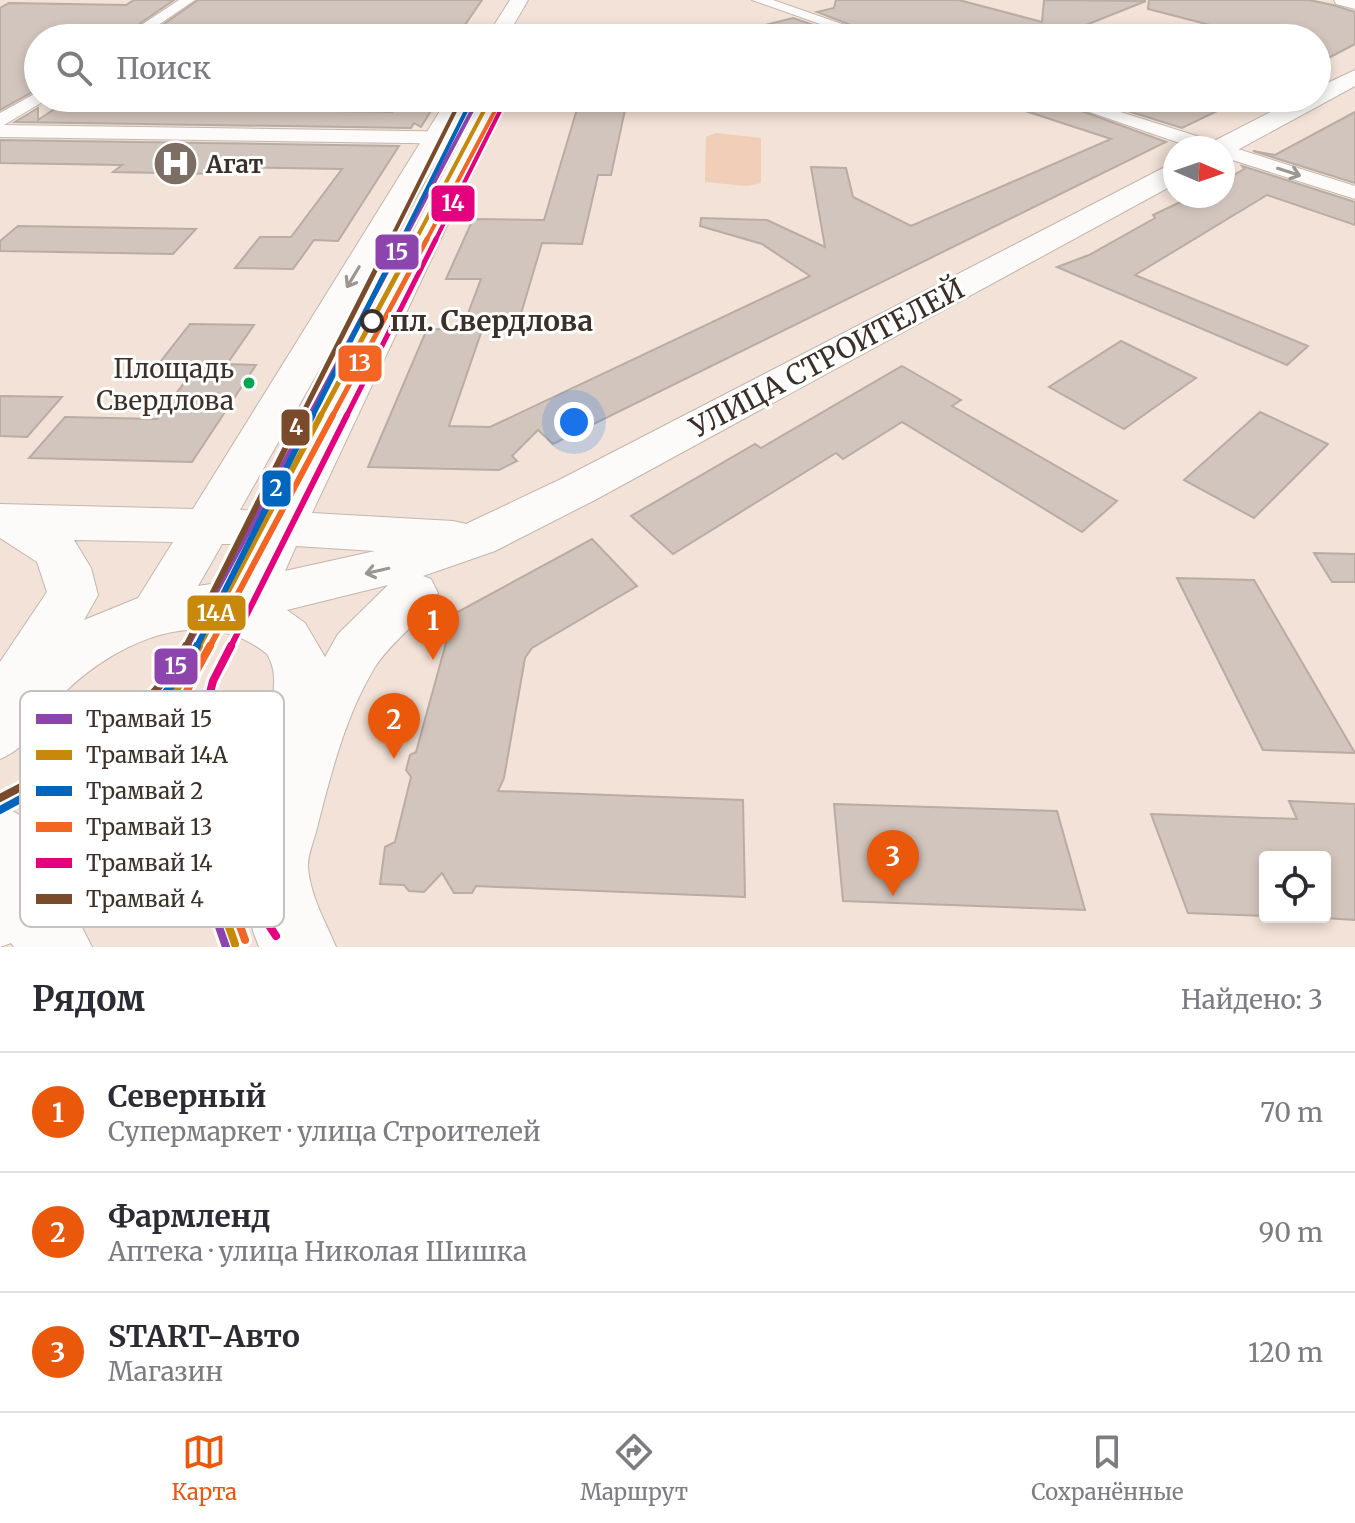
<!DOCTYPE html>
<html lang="ru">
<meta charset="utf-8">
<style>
:root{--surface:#fff;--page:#f7f7f7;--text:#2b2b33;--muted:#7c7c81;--line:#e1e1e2;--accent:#ea580c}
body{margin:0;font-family:Merriweather,serif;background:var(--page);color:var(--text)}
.controls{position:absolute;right:24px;bottom:24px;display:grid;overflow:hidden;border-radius:8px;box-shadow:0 4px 12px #0003}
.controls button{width:72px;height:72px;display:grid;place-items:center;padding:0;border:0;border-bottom:2px solid var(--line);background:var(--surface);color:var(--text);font:40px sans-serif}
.compass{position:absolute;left:1163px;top:136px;width:72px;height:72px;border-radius:50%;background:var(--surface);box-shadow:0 4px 12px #0003;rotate:92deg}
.you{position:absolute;left:574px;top:422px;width:28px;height:28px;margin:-20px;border:6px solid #fff;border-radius:50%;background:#1a73e8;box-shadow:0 0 0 12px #1a73e833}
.badge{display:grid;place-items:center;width:52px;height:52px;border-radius:50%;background:var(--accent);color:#fff;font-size:26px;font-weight:700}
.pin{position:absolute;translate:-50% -66px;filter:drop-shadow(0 2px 4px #0008)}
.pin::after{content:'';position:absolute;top:42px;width:28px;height:24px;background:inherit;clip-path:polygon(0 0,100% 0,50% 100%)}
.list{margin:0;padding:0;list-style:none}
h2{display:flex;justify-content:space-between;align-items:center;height:104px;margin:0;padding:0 32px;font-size:34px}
h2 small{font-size:26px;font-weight:400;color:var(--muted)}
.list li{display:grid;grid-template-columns:52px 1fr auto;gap:24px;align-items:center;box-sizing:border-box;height:120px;padding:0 32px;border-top:2px solid var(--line)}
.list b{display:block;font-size:30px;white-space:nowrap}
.list p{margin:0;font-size:26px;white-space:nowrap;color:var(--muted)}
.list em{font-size:26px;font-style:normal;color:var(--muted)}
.icon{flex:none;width:44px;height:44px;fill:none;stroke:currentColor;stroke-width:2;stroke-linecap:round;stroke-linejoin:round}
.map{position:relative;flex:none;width:1355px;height:947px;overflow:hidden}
.search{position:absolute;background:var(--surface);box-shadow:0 4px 12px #0003;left:24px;right:24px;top:24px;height:88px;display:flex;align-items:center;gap:20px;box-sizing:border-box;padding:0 28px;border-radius:44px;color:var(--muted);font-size:30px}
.sheet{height:464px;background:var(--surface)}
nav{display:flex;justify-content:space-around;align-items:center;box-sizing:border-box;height:112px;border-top:2px solid var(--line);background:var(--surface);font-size:22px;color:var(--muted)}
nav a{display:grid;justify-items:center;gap:4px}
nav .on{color:var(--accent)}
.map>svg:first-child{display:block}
</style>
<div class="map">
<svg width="1355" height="947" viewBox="0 0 1355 947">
<rect width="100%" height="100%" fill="#f2e2d7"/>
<!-- green -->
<polygon fill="#f0ceb7" points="716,133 761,138 761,183 747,186 705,182 706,137"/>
<!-- building -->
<g fill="#d2c5bd" stroke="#b8aca3" stroke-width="2">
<polygon points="134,0 174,0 119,38 38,38 38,89 0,110 0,8 9,3 126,5"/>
<polygon points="198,0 482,0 456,38 144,38"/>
<polygon points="836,0 959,0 1042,22 1044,0 1146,1 1071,31 1070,38 885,38 817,12 834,8"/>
<polygon points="1149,0 1309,0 1333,5 1355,12 1355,44 1317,64 1317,38 1180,38 1210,25 1148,9"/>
<polygon points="793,18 851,38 750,38 749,29"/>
<polygon points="368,98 439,98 421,127 414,123 411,128 15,122 38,108 38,120 59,106 393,112"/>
<polygon points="1002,98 1046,98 1166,142 553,444 538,430 512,456 517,461 499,470 368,467 427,329 482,330 449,426 490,427 810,276 762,244 700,226 701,218 767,220 825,247 811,167 846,168 853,197 911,226 1111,139 1001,103"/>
<polygon points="1086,98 1145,98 1169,106 1184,98 1244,98 1182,128"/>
<polygon points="577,109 625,110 611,175 598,175 582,244 542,243 520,317 467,316 481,279 446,279 473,219 544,220"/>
<polygon points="1355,112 1355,183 1253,151 1275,155"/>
<polygon points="0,140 399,146 338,241 314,240 293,269 235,268 260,237 291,237 342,169 224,167 217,174 113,172 122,165 0,163"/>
<polygon points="1242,166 1355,202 1355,225 1267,195 1135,275 1308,346 1287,365 1057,267 1089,255 1155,218 1153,215 1193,196 1223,196 1223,181 1244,169"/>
<polygon points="18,226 196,229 173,254 0,251 0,241"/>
<polygon points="190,324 254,325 227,364 256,365 192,462 29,458 65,417 157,419 196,367 157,366"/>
<polygon points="1121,341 1196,378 1124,429 1049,387"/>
<polygon points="902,366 961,400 952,406 1117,501 1082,532 902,422 843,459 836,453 673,554 631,516 755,444 761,448"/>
<polygon points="0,396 62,397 27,437 0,436"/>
<polygon points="1260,412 1328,444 1254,518 1184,480"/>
<polygon points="592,539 637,586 532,648 525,658 504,778 498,791 743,800 745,897 476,886 472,893 454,893 442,873 424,892 409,891 404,885 380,884 385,847 395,842 411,777 406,770 410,755 416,752 454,614"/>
<polygon points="1314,553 1355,554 1355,582 1332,582"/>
<polygon points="1177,578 1254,580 1355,753 1263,750"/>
<polygon points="1289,801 1355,804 1355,920 1325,918 1325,857 1265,857 1265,916 1188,913 1151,814 1297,819"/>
<polygon points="834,804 1057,811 1085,910 843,901"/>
</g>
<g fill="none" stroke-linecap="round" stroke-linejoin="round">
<defs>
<g id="street">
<polygon points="179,0 195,0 139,38 122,38"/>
<polygon points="752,0 773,0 882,38 860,38"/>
<polygon points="38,92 38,98 46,98 44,101 4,125 475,132 484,138 475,144 0,137 0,113"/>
<polygon points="1049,98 1076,98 1355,186 1355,199 1223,157 1223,148 1194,148"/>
</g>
<g id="secondary">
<polygon points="510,0 528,0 506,38 486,38"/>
<polygon points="1334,0 1355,0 1355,9 1336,4"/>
<polygon points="1355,70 1355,86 1230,154 1223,155 1223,148 1208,148 1212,142 1298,98 1317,98 1317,88"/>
<path d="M 448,98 L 472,98 L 240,510 L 267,511 L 483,98 L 507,98 L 312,513 L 453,521 L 466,524 L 561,479 L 1165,167 L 1175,165 L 1175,184 L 593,501 L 495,551 L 423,576 L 431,579 L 438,593 C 423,621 393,639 375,667 C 345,716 330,777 316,832 C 313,843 307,857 308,868 C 311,898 325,920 336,947 L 259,947 L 253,931 L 242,865 L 253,830 L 200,866 L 75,914 L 92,947 L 14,947 L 11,943 L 0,947 L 0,805 C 25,815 44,835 72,837 C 147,840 256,779 272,701 C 275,685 276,669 267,654 C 204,603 120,640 67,690 C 42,714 31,747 0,759 L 0,662 L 47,592 L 37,562 L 0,538 L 0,504 L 193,509 ZM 74,540 L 173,542 L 138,598 L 84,620 L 98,595 L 91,568 ZM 222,544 L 249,544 L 230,581 L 198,586 ZM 296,546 L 375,551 L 285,571 ZM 388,585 L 338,634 L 325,657 L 305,623 L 287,610 Z"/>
</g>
</defs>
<!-- street casing -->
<use href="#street" stroke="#c3b6ad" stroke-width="2"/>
<!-- secondary casing -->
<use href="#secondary" stroke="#c3b6ad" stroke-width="2"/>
<!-- street -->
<use href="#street" fill="#fdfbf9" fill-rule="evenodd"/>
<!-- secondary -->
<use href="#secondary" fill="#fdfbf9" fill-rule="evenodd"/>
<defs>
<polyline id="tram-1-far4" points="475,105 479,98"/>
<polyline id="tram-1-far3" points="403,241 476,103"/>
<polyline id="tram-1-far2" points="309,417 404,239"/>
<polyline id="tram-1-far1" points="186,648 310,415"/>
<polyline id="tram-1" points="188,646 159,713 160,756 226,947"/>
<polyline id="tram-2-far3" points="415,241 488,103"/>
<polyline id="tram-2-far2" points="320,417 416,239"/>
<polyline id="tram-2-far1" points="198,648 321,415"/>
<path id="tram-2" d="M 199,646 C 187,667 174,690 169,714 C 161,759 218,894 235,944"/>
<polyline id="tram-3-far4" points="469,105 473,98"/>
<polyline id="tram-3-far3" points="401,241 470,103"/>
<polyline id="tram-3-far2" points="312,417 402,239"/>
<polyline id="tram-3-far1" points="196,648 313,415"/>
<path id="tram-3" d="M 0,810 C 75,770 157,725 197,646"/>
<polyline id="tram-4-far3" points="426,241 497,107"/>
<polyline id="tram-4-far2" points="332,417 427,239"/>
<polyline id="tram-4-far1" points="209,648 333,415"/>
<path id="tram-4" d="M 210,646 C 198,667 185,690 180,714 C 171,755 229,893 245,940"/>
<polyline id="tram-5-far3" points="435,241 502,107"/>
<polyline id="tram-5-far2" points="346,417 436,239"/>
<polyline id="tram-5-far1" points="230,648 347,415"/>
<polyline id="tram-5" points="231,646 213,681 205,712 204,752 259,910 276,936"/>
<polyline id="tram-6-far4" points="458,105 462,98"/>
<polyline id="tram-6-far3" points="390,241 459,103"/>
<polyline id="tram-6-far2" points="301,417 391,239"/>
<polyline id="tram-6-far1" points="185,648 302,415"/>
<path id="tram-6" d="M 0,798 C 70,762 149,719 186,646"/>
</defs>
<!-- tram-1-far4 casing -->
<use href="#tram-1-far4" stroke="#fff" stroke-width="6"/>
<!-- tram-1-far3 casing -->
<use href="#tram-1-far3" stroke="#fff" stroke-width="8"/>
<!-- tram-1-far2 casing -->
<use href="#tram-1-far2" stroke="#fff" stroke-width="10"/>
<!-- tram-1-far1 casing -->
<use href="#tram-1-far1" stroke="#fff" stroke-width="12"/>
<!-- tram-1 casing -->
<use href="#tram-1" stroke="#fff" stroke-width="14"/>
<!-- tram-2-far3 casing -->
<use href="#tram-2-far3" stroke="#fff" stroke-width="8"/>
<!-- tram-2-far2 casing -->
<use href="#tram-2-far2" stroke="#fff" stroke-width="10"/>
<!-- tram-2-far1 casing -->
<use href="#tram-2-far1" stroke="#fff" stroke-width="12"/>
<!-- tram-2 casing -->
<use href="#tram-2" stroke="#fff" stroke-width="14"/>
<!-- tram-3-far4 casing -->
<use href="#tram-3-far4" stroke="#fff" stroke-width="6"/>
<!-- tram-3-far3 casing -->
<use href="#tram-3-far3" stroke="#fff" stroke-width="8"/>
<!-- tram-3-far2 casing -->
<use href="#tram-3-far2" stroke="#fff" stroke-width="10"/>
<!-- tram-3-far1 casing -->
<use href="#tram-3-far1" stroke="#fff" stroke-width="12"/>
<!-- tram-3 casing -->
<use href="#tram-3" stroke="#fff" stroke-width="14"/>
<!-- tram-4-far3 casing -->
<use href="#tram-4-far3" stroke="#fff" stroke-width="8"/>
<!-- tram-4-far2 casing -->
<use href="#tram-4-far2" stroke="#fff" stroke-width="10"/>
<!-- tram-4-far1 casing -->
<use href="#tram-4-far1" stroke="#fff" stroke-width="12"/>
<!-- tram-4 casing -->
<use href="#tram-4" stroke="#fff" stroke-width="14"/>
<!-- tram-5-far3 casing -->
<use href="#tram-5-far3" stroke="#fff" stroke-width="8"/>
<!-- tram-5-far2 casing -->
<use href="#tram-5-far2" stroke="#fff" stroke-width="10"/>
<!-- tram-5-far1 casing -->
<use href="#tram-5-far1" stroke="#fff" stroke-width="12"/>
<!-- tram-5 casing -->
<use href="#tram-5" stroke="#fff" stroke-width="14"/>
<!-- tram-6-far4 casing -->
<use href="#tram-6-far4" stroke="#fff" stroke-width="6"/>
<!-- tram-6-far3 casing -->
<use href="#tram-6-far3" stroke="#fff" stroke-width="8"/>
<!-- tram-6-far2 casing -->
<use href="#tram-6-far2" stroke="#fff" stroke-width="10"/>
<!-- tram-6-far1 casing -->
<use href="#tram-6-far1" stroke="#fff" stroke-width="12"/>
<!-- tram-6 casing -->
<use href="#tram-6" stroke="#fff" stroke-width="14"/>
<!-- tram-1-far4 -->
<use href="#tram-1-far4" stroke="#8e44ad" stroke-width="3"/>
<!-- tram-1-far3 -->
<use href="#tram-1-far3" stroke="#8e44ad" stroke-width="4"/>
<!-- tram-1-far2 -->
<use href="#tram-1-far2" stroke="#8e44ad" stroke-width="5"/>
<!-- tram-1-far1 -->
<use href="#tram-1-far1" stroke="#8e44ad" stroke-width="6"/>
<!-- tram-1 -->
<use href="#tram-1" stroke="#8e44ad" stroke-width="8"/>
<!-- tram-2-far3 -->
<use href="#tram-2-far3" stroke="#c8880a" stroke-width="4"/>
<!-- tram-2-far2 -->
<use href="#tram-2-far2" stroke="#c8880a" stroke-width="5"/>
<!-- tram-2-far1 -->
<use href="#tram-2-far1" stroke="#c8880a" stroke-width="6"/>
<!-- tram-2 -->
<use href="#tram-2" stroke="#c8880a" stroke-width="8"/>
<!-- tram-3-far4 -->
<use href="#tram-3-far4" stroke="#0065bd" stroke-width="3"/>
<!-- tram-3-far3 -->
<use href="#tram-3-far3" stroke="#0065bd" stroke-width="4"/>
<!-- tram-3-far2 -->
<use href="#tram-3-far2" stroke="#0065bd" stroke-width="5"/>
<!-- tram-3-far1 -->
<use href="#tram-3-far1" stroke="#0065bd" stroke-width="6"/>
<!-- tram-3 -->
<use href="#tram-3" stroke="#0065bd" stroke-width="8"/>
<!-- tram-4-far3 -->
<use href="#tram-4-far3" stroke="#f26522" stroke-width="4"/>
<!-- tram-4-far2 -->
<use href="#tram-4-far2" stroke="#f26522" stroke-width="5"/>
<!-- tram-4-far1 -->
<use href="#tram-4-far1" stroke="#f26522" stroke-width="6"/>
<!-- tram-4 -->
<use href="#tram-4" stroke="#f26522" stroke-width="8"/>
<!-- tram-5-far3 -->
<use href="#tram-5-far3" stroke="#e5007d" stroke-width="4"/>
<!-- tram-5-far2 -->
<use href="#tram-5-far2" stroke="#e5007d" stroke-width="5"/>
<!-- tram-5-far1 -->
<use href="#tram-5-far1" stroke="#e5007d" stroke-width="6"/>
<!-- tram-5 -->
<use href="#tram-5" stroke="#e5007d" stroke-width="8"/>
<!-- tram-6-far4 -->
<use href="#tram-6-far4" stroke="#7a4b2a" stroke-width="3"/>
<!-- tram-6-far3 -->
<use href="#tram-6-far3" stroke="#7a4b2a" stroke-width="4"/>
<!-- tram-6-far2 -->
<use href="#tram-6-far2" stroke="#7a4b2a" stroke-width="5"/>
<!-- tram-6-far1 -->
<use href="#tram-6-far1" stroke="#7a4b2a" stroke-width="6"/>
<!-- tram-6 -->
<use href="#tram-6" stroke="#7a4b2a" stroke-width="8"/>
</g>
<!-- one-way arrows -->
<defs><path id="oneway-shaft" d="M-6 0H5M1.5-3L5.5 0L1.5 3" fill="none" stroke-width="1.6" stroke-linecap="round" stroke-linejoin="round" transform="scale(2)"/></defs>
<g stroke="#9c9690">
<use href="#oneway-shaft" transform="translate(1289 172) rotate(18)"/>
<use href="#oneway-shaft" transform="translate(353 277) rotate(121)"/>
<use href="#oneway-shaft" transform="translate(377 571) rotate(167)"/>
</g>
<!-- icons -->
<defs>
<symbol id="hospital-disc" viewBox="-11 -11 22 22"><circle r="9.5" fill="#7c6e65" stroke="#fff"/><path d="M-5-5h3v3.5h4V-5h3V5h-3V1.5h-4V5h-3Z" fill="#fff"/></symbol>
</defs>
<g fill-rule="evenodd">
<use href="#hospital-disc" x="150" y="138" width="51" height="51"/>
</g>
<!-- markers -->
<circle fill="#fff" stroke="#3c3028" stroke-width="4" cx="372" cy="321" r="10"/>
<circle fill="#00a651" stroke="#fff" stroke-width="3" cx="249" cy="383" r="7"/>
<g text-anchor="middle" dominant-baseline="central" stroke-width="6" stroke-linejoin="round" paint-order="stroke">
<!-- far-poi labels -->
<g font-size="24" font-weight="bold" fill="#3c3028" stroke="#fff" text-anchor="start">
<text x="206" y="164">Агат</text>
</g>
<!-- bus labels -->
<g font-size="26" fill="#3c3028" stroke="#fff" text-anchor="end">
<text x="234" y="368">Площадь<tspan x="234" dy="32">Свердлова</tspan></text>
</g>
<!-- stop labels -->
<g font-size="28" font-weight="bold" fill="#3c3028" stroke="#fff" text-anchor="start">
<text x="390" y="321">пл. Свердлова</text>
</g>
<!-- street labels -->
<g font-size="28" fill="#3c3028" stroke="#fff">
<text transform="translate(827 358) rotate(-28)">УЛИЦА СТРОИТЕЛЕЙ</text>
</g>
</g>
<!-- legend -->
<rect x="20" y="691" width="264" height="236" rx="12" fill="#fff" stroke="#c4c1be" stroke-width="2"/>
<rect x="36" y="714" width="36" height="10" fill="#8e44ad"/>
<rect x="36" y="750" width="36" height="10" fill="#c8880a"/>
<rect x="36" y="786" width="36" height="10" fill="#0065bd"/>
<rect x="36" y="822" width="36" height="10" fill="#f26522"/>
<rect x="36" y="858" width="36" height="10" fill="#e5007d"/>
<rect x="36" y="894" width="36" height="10" fill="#7a4b2a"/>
<g font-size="22" fill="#3c3028">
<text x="86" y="727">Трамвай 15</text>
<text x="86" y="763">Трамвай 14А</text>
<text x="86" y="799">Трамвай 2</text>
<text x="86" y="835">Трамвай 13</text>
<text x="86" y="871">Трамвай 14</text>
<text x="86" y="907">Трамвай 4</text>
</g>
<g stroke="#fff" stroke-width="3">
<rect x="430" y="184" width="46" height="39" rx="8" fill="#e5007d"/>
<rect x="374" y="233" width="46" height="38" rx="8" fill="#8e44ad"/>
<rect x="337" y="344" width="46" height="39" rx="8" fill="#f26522"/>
<rect x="280" y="408" width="31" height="39" rx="8" fill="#7a4b2a"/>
<rect x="261" y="469" width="31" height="39" rx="8" fill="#0065bd"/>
<rect x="186" y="594" width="61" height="38" rx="8" fill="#c8880a"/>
<rect x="153" y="647" width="46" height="39" rx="8" fill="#8e44ad"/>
</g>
<g font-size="22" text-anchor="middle" font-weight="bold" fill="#fff">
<text x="453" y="211">14</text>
<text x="397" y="260">15</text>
<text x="360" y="371">13</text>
<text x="296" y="435">4</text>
<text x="276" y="496">2</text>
<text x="216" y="621">14А</text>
<text x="176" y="674">15</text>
</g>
</svg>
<div class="controls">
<button><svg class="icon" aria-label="locate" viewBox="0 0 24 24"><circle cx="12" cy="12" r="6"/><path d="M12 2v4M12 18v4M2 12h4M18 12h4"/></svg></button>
</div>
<svg class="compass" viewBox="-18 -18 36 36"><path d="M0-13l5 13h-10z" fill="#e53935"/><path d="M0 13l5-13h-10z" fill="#7c7c81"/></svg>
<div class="you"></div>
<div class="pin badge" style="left:433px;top:660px">1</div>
<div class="pin badge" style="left:394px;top:759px">2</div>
<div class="pin badge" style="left:893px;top:896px">3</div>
<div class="search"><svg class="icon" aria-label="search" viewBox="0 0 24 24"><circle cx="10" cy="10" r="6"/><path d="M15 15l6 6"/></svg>Поиск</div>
</div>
<section class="sheet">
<h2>Рядом<small>Найдено: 3</small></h2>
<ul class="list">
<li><span class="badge">1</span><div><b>Северный</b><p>Супермаркет · улица Строителей</p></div><em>70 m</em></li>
<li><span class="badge">2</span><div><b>Фармленд</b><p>Аптека · улица Николая Шишка</p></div><em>90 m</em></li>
<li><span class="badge">3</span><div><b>START-Авто</b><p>Магазин</p></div><em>120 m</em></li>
</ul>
</section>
<nav>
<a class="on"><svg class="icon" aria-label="map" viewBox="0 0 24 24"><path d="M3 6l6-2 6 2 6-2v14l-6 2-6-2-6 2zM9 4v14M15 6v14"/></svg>Карта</a>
<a><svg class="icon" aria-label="directions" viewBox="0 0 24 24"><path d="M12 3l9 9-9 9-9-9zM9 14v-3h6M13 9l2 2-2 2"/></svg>Маршрут</a>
<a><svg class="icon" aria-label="saved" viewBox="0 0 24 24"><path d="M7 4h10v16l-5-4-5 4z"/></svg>Сохранённые</a>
</nav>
